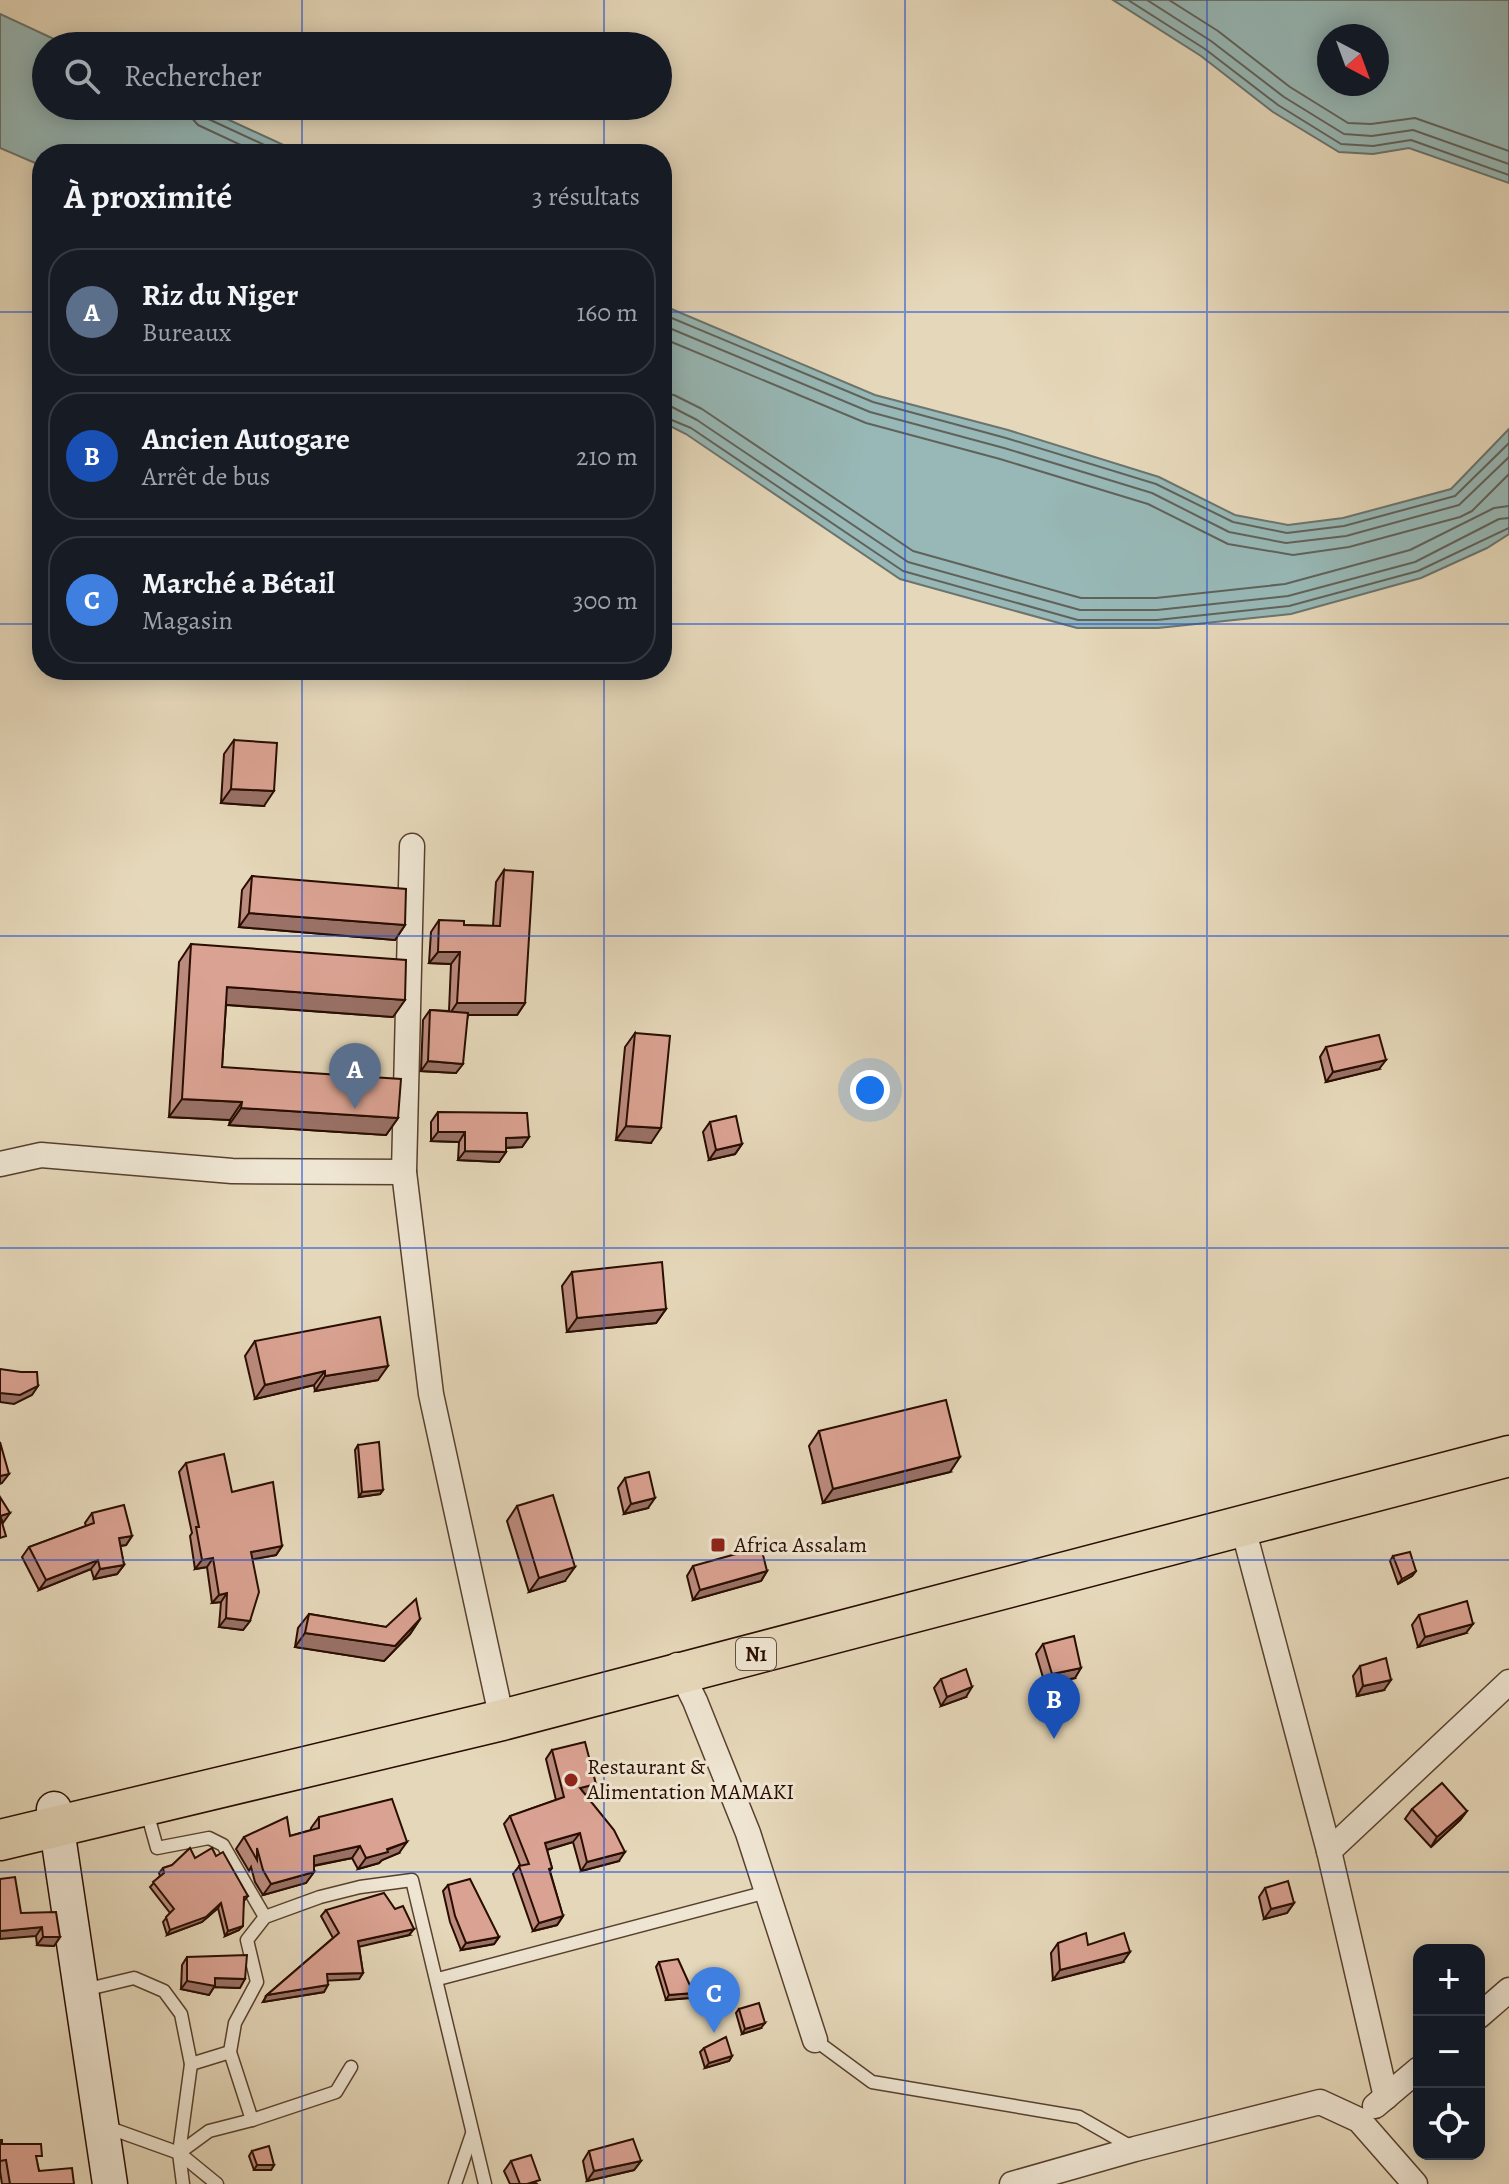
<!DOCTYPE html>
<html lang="fr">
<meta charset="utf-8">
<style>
:root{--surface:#171b24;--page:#242831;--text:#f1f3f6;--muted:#9ea1a6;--line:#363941;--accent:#ea580c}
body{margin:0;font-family:Alegreya,serif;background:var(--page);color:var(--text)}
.controls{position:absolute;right:24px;bottom:24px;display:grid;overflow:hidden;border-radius:16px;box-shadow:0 4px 20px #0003}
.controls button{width:72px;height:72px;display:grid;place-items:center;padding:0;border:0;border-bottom:2px solid var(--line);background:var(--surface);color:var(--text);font:40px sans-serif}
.compass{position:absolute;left:1317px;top:24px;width:72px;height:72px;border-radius:50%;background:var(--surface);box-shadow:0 4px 20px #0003;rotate:139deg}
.you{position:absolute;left:870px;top:1090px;width:28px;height:28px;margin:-20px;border:6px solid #fff;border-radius:50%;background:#1a73e8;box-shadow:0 0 0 12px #1a73e833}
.badge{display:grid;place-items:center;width:52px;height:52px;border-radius:50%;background:var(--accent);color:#fff;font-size:26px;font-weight:700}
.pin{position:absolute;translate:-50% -66px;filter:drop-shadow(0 2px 4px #0008)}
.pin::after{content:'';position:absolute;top:42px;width:28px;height:24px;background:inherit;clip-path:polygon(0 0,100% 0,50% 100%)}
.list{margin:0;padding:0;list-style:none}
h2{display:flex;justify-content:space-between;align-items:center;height:104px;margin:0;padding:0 32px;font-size:34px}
h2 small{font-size:26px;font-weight:400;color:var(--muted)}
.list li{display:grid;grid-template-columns:52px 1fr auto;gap:24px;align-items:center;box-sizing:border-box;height:128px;margin:0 16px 16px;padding:0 16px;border:2px solid var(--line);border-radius:32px}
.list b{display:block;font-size:30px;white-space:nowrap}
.list p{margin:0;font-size:26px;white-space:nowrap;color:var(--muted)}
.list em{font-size:26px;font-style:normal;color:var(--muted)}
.icon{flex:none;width:44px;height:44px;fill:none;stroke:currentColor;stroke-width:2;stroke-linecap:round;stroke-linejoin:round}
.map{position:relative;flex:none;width:1509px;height:2184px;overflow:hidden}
.search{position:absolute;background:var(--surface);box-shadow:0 4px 20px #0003;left:32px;top:32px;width:640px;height:88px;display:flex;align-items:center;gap:20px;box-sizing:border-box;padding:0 28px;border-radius:44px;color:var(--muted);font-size:30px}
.panel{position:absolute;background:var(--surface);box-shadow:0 4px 20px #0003;left:32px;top:144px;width:640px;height:536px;border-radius:32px}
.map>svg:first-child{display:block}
</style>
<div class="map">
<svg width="1509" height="2184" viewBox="0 0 1509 2184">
<rect width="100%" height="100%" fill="#e5d7b9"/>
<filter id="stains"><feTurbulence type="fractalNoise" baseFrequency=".0025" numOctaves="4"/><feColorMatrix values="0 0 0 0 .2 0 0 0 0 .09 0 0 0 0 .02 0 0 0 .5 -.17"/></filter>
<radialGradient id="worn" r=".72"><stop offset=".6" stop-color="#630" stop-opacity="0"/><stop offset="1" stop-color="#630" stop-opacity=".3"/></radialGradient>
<!-- water -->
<g fill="#97b8b6" stroke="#6b746d" stroke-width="2" fill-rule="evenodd">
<path d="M 1113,0 L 1509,0 L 1509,183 L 1409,148 L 1373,154 L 1339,152 L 1273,112 L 1201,56 ZM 1377,36 L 1377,84 L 1329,84 L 1329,36 Z"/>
<polygon points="0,14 69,46 46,46 46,106 199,106 303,154 42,154 42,166 0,148"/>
<polygon points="662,305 875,395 1008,430 1159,477 1235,515 1288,525 1343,518 1451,489 1509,429 1509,534 1487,548 1421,578 1291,614 1158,628 1077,628 900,579 686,434 662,422"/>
</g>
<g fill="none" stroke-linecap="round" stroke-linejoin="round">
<!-- shore -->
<g stroke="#60625b" stroke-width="2">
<polyline points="1128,0 1205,49 1278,105 1341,144 1373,146 1411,140 1509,175"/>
<polyline points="1147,0 1211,41 1284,97 1344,134 1372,136 1413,130 1509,164"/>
<polyline points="1169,0 1218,31 1290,87 1348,123 1371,124 1415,118 1509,151"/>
<polyline points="189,106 190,116 198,125 260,154"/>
<polyline points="199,106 199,112 204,117 284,154"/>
<polyline points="662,314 873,402 1006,438 1156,484 1233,522 1287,533 1344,526 1455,496 1509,443"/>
<polyline points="662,325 870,412 1004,448 1152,493 1229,532 1286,543 1346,536 1459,505 1509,457"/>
<polyline points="662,338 866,423 1000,459 1148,504 1228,544 1293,555 1349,547 1460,517 1472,511 1509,474"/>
<polyline points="662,393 674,395 702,409 913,551 1081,598 1156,598 1285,584 1410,550 1494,508 1509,506"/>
<polyline points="662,405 672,407 697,420 908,562 1080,610 1157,610 1288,596 1415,562 1499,519 1509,518"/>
<polyline points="662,416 691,428 903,571 1078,620 1157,620 1289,606 1418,571 1509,528"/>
</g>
<defs>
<g id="lane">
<polyline points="147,1812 157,1848 209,1838 223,1845 265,1917"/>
<polyline points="438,1979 767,1892"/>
<polyline points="84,1990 134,1978 164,1991 181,2014 191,2064 179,2153 183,2184"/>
<polyline points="815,2040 872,2082 1079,2117 1135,2149"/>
<polyline points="191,2064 230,2052"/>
<polyline points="252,2120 230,2052 235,2023 257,1982 247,1940 265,1917 320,1897 360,1887 412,1880 485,2184"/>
<polyline points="104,2126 179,2153 217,2184"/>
<polyline points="179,2153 209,2131 252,2120 336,2092 351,2067"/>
<polyline points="455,2184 472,2134"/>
</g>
<g id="street">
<polyline points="412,846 404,1172 431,1394 502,1720"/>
<polyline points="0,1164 41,1155 232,1171 404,1172"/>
<polyline points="1243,1528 1329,1851 1386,2097"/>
<polyline points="677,1665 695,1701 748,1833 815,2040"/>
<polyline points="1329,1851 1509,1682"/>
<polyline points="1479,2016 1509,1990"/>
<polyline points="1375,2106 1419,2069"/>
<polyline points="1012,2184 1135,2149 1320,2102 1359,2120 1415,2184"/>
</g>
<polyline id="secondary" points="54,1809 110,2184"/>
<polyline id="primary" points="0,1840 502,1720 1509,1456"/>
</defs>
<!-- lane casing -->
<use href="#lane" stroke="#58402e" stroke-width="15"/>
<!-- street casing -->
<use href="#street" stroke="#58402e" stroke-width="27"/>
<!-- secondary casing -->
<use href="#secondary" stroke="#290d00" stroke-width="37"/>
<!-- primary casing -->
<use href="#primary" stroke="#290d00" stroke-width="43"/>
<!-- lane -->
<use href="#lane" stroke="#eee5d2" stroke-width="12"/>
<!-- street -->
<use href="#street" stroke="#eee5d2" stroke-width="24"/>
<!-- secondary -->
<use href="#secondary" stroke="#eee5d2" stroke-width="34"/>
<!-- primary -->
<use href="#primary" stroke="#e5d7b9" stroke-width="40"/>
</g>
<!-- wall -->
<g fill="#bb8b7e" stroke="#290d00" stroke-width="2">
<polygon points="234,740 264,806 221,803 224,754"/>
<polygon points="504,870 525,1003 517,1015 468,1015 456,1073 421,1071 423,1020 430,1010 449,1011 451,964 429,963 431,932 439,920 464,925 493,926 496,882"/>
<polygon points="252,876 405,925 395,940 239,927 242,890"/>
<polygon points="191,944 393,1017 226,1005 222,1067 398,1118 386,1135 229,1125 230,1120 169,1117 179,962"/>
<polygon points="635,1033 651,1143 616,1140 625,1047"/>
<polygon points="1326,1047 1379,1069 1326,1082 1320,1057"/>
<polygon points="438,1112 529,1137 522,1147 506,1148 506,1152 499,1162 458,1160 459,1142 431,1141 431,1122"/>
<polygon points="710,1122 742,1144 735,1154 709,1160 703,1132"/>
<polygon points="572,1272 666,1309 656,1323 567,1332 562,1286"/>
<polygon points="255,1341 378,1380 315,1391 314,1385 255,1399 245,1356"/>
<polygon points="819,1431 950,1472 823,1503 809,1446"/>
<polygon points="358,1445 383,1490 380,1494 359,1497 355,1450"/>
<polygon points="186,1463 232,1492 282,1546 276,1555 252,1559 250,1621 243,1630 219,1627 221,1602 212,1603 207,1567 195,1569 190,1536 192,1533 179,1472"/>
<polygon points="625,1478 648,1508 624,1514 618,1488"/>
<polygon points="517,1506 565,1581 529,1592 507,1521"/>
<polygon points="92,1513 132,1536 126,1545 120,1546 124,1565 117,1574 94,1579 91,1569 39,1590 22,1557 29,1547 86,1526 85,1523"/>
<polygon points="1393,1556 1416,1571 1412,1576 1398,1584 1390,1561"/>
<polygon points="693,1566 767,1571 761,1581 693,1600 687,1576"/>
<polygon points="309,1614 386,1627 420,1619 410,1634 384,1661 295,1647 298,1628"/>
<polygon points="1419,1615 1466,1633 1418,1647 1412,1625"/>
<polygon points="1043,1644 1075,1678 1045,1684 1036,1654"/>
<polygon points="1360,1666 1384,1690 1357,1696 1353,1676"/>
<polygon points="941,1679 966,1697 941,1706 934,1688"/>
<polygon points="552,1750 590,1793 585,1794 619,1861 581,1871 573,1842 547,1850 552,1868 550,1871 563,1916 557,1925 533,1931 513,1874 520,1865 504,1824 510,1816 556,1800 546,1759"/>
<polygon points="1412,1809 1467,1811 1460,1820 1431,1847 1405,1819"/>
<polygon points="319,1817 399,1853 382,1860 379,1863 358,1869 352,1858 314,1866 314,1872 306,1883 263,1895 255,1882 251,1867 249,1871 236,1849 244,1837 290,1836 311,1830 311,1828"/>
<polygon points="216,1856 248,1896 244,1901 239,1930 225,1936 218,1908 202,1922 167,1935 163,1922 170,1913 150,1887 160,1876 159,1873 163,1868 195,1858"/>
<polygon points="448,1885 499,1937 494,1944 461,1950 450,1922 443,1891"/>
<polygon points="1265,1888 1294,1903 1287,1913 1264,1919 1259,1897"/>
<polygon points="326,1910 409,1935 359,1946 363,1973 359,1979 328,1980 324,1992 263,2002 267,1995 333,1938 321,1916"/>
<polygon points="21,1913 60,1937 54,1946 37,1945 36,1936"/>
<polygon points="1058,1943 1088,1945 1123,1962 1053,1980 1051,1953"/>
<polygon points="187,1957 240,1988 214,1987 209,1995 181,1989 182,1965"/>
<polygon points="659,1962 692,1990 715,2002 697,2010 689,1998 666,2000 656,1967"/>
<polygon points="739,2009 761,2028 742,2034 736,2013"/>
<polygon points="704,2048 732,2056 729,2061 705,2068 700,2052"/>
<polygon points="0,2140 2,2144 37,2163 39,2171 74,2184 2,2184 0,2171"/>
<polygon points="252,2151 274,2165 271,2170 254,2170 249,2156"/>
<polygon points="589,2151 641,2161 634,2170 587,2181 583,2161"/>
<polygon points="511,2161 537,2184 510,2184 504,2171"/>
</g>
<!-- shaded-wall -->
<g fill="#997166" stroke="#290d00" stroke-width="2">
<polygon points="231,789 274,791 264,806 221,803"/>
<polygon points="249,913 405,925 395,940 239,927"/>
<polygon points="438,952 460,952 451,964 429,963"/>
<polygon points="227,987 405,1000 393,1017 215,1004"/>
<polygon points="457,1003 525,1003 517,1015 449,1015"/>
<polygon points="1386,1060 1379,1069 1326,1082 1333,1072"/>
<polygon points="428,1061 463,1064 456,1073 421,1071"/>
<polygon points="182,1099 242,1102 230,1120 169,1117"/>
<polygon points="241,1108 398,1118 386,1135 229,1125"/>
<polygon points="626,1126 661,1128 651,1143 616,1140"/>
<polygon points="438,1132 465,1132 459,1142 431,1141"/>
<polygon points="529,1137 522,1147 499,1148 506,1138"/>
<polygon points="742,1144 735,1154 709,1160 716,1150"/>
<polygon points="465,1151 506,1152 499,1162 458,1160"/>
<polygon points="666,1309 656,1323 567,1332 577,1318"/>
<polygon points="388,1366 378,1380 315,1391 325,1376"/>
<polygon points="325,1371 314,1385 255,1399 265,1385"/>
<polygon points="38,1386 32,1395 14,1404 0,1402 0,1393"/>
<polygon points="960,1457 950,1472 823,1503 833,1489"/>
<polygon points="9,1474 2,1483 0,1484 0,1476"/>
<polygon points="383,1490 380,1494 359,1497 362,1492"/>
<polygon points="655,1498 648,1508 624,1514 631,1504"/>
<polygon points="10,1513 3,1523 0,1516"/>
<polygon points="132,1536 126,1545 112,1547 119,1538"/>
<polygon points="282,1546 276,1555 244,1561 251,1552"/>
<polygon points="213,1558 207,1567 195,1569 202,1560"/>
<polygon points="98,1560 91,1569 39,1590 46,1580"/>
<polygon points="124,1565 117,1574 94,1579 100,1569"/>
<polygon points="575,1567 565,1581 529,1592 539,1578"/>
<polygon points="767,1571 761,1581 693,1600 700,1590"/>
<polygon points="1416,1571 1412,1576 1398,1584 1402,1579"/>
<polygon points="227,1593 221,1602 212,1603 219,1595"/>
<polygon points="226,1618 250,1621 243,1630 219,1627"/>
<polygon points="420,1619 410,1634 384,1661 295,1647 305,1633 395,1646"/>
<polygon points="1473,1624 1466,1633 1418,1647 1425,1637"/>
<polygon points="1081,1668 1075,1678 1045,1684 1052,1674"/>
<polygon points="1391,1680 1384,1690 1357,1696 1363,1686"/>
<polygon points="972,1687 966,1697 941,1706 947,1697"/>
<polygon points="596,1784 590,1793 574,1797 580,1788"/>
<polygon points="1467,1811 1460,1820 1431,1847 1437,1837"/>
<polygon points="580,1833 573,1842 539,1852 545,1843"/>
<polygon points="407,1842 399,1853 382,1860 379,1863 358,1869 366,1858"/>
<polygon points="360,1846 352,1858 306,1867 314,1856"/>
<polygon points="625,1852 619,1861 581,1871 587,1862"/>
<polygon points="314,1872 306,1883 263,1895 271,1884"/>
<polygon points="221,1903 218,1908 202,1922 167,1935 170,1930"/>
<polygon points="1294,1903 1287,1913 1264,1919 1271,1909"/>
<polygon points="563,1916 557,1925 533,1931 539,1923"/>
<polygon points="243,1926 239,1930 225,1936 228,1931"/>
<polygon points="42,1927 36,1936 0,1939 0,1931"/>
<polygon points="414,1929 409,1935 354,1948 358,1941"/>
<polygon points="43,1937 60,1937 54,1946 37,1945"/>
<polygon points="499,1937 494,1944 461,1950 466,1943"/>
<polygon points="1130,1952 1123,1962 1053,1980 1060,1970"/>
<polygon points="363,1973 359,1979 322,1981 327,1974"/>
<polygon points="215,1978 245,1979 240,1988 214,1987 209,1995 181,1989 187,1981"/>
<polygon points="328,1985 324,1992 263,2002 267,1995"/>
<polygon points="693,1993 689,1998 666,2000 669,1995"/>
<polygon points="718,1998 715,2002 697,2010 701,2006"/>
<polygon points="765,2023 761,2028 742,2034 745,2029"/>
<polygon points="732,2056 729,2061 705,2068 709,2063"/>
<polygon points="641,2161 634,2170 587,2181 594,2171"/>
<polygon points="257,2165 274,2165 271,2170 254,2170"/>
</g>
<!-- building -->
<g fill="#daa292" stroke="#290d00" stroke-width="2">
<polygon points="234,740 277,743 274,791 231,789"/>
<polygon points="504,870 533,872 525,1003 457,1003 460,952 438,952 439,920 464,921 464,925 500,926"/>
<polygon points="252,876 406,889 405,925 249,913"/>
<polygon points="191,944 406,960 405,1000 227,987 222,1067 401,1079 398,1118 241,1108 242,1102 182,1099"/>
<polygon points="430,1010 468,1013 463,1064 428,1061"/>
<polygon points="635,1033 670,1036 661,1128 626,1126"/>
<polygon points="1379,1035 1386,1060 1333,1072 1326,1047"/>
<polygon points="438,1112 527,1113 529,1137 506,1138 506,1152 465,1151 465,1132 438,1132"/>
<polygon points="736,1116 742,1144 716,1150 710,1122"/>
<polygon points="662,1262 666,1309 577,1318 572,1272"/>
<polygon points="380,1317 388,1366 325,1376 325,1371 265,1385 255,1341"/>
<polygon points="0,1369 21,1372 37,1372 38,1386 20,1395 0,1393"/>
<polygon points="946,1400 960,1457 833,1489 819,1431"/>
<polygon points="0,1442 9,1474 0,1476"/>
<polygon points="379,1442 383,1490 362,1492 358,1445"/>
<polygon points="224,1454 232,1492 273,1482 282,1546 251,1552 259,1592 250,1621 226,1618 227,1593 219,1595 213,1558 202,1560 196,1527 199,1527 186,1463"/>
<polygon points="649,1472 655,1498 631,1504 625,1478"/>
<polygon points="553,1495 575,1567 539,1578 517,1506"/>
<polygon points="0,1497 10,1513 0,1516 6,1536 0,1538"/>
<polygon points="124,1505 132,1536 119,1538 124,1565 100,1569 98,1560 46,1580 29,1547 94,1523 92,1513"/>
<polygon points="761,1547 767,1571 700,1590 693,1566"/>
<polygon points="1410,1552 1416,1571 1402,1579 1393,1556"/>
<polygon points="416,1599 420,1619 395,1646 305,1633 309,1614 386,1627"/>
<polygon points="1467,1601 1473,1624 1425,1637 1419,1615"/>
<polygon points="1074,1636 1081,1668 1052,1674 1043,1644"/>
<polygon points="1386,1658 1391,1680 1363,1686 1360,1666"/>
<polygon points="966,1669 972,1687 947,1697 941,1679"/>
<polygon points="585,1742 596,1784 580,1788 614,1830 625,1852 587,1862 580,1833 545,1843 552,1868 549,1869 563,1916 539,1923 519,1866 529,1864 510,1816 564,1797 552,1750"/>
<polygon points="1442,1783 1467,1811 1437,1837 1412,1809"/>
<polygon points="392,1799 407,1842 387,1849 388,1852 366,1858 360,1846 314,1856 314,1872 271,1884 263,1870 257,1848 257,1860 244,1837 287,1817 290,1836 319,1828 319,1817"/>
<polygon points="190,1848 195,1858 212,1848 216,1856 223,1852 248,1896 244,1897 243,1926 228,1931 221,1903 206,1917 170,1930 166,1917 174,1909 153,1882 164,1873 163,1868 172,1865"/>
<polygon points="15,1877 21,1913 56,1912 60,1937 43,1937 42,1927 0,1931 0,1879"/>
<polygon points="470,1879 499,1937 466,1943 455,1916 448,1885"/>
<polygon points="1288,1881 1294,1903 1271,1909 1265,1888"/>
<polygon points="384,1893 395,1909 403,1906 414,1929 358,1941 363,1973 327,1974 328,1985 267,1995 339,1933 326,1910"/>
<polygon points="1086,1933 1088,1945 1124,1933 1130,1952 1060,1970 1058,1943"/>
<polygon points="247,1955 245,1979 215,1978 215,1986 187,1981 187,1957"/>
<polygon points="678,1959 692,1990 709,1980 718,1998 701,2006 693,1993 669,1995 659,1962"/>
<polygon points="759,2003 765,2023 745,2029 739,2009"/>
<polygon points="726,2037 732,2056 709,2063 704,2048"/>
<polygon points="633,2139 641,2161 594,2171 589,2151"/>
<polygon points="0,2140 2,2140 2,2144 41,2144 42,2156 36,2156 39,2171 72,2168 74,2184 10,2184 6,2160 0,2161"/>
<polygon points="269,2146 274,2165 257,2165 252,2151"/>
<polygon points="531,2155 540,2180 527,2184 520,2184 511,2161"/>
</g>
<!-- grid -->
<path fill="none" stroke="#1d4ed8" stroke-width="2" stroke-opacity="0.55" d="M 302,0 L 302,46M 604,0 L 604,46M 905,0 L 905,2184M 1207,0 L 1207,2184M 302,106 L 302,154M 604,106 L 604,154M 0,312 L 42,312M 662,312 L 1509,312M 0,624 L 42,624M 662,624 L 1509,624M 302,670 L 302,2184M 604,670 L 604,2184M 0,936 L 1509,936M 0,1248 L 1509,1248M 0,1560 L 1509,1560M 0,1872 L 1509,1872"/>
<!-- markers -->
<g fill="#8f2418" stroke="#eee5d2" stroke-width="3">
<rect x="710" y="1537" width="16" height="16" rx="4"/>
<circle cx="571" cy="1780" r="8"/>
</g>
<g text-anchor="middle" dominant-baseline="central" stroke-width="6" stroke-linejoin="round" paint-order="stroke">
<!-- shield labels -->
<rect fill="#eee5d2" stroke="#644e3f" stroke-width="2" x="736" y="1638" width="40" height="32" rx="6"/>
<g font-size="20" font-weight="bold" fill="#290d00">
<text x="756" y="1654">N1</text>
</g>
<!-- poi labels -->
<g font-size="22" fill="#290d00" stroke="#eee5d2" text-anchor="start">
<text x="734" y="1545">Africa Assalam</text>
<text x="587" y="1767">Restaurant &amp;<tspan x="587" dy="25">Alimentation MAMAKI</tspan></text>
</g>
</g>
<rect width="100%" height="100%" filter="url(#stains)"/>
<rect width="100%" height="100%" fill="url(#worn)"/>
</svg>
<div class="controls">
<button>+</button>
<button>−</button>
<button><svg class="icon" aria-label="locate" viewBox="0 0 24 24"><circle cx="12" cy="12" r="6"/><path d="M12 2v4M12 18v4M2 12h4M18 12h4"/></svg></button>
</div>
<svg class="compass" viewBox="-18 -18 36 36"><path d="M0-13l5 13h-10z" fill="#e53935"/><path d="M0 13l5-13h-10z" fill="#9ea1a6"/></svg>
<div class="you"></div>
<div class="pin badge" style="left:355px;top:1109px;background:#5c6f8a">A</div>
<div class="pin badge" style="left:1054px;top:1739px;background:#1a4fb4">B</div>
<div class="pin badge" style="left:714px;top:2033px;background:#3f7fe0">C</div>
<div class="search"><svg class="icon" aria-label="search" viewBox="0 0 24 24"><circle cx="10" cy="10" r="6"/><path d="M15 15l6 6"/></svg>Rechercher</div>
<section class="panel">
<h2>À proximité<small>3 résultats</small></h2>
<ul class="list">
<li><span class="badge" style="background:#5c6f8a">A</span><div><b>Riz du Niger</b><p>Bureaux</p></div><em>160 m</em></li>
<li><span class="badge" style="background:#1a4fb4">B</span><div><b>Ancien Autogare</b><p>Arrêt de bus</p></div><em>210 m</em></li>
<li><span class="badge" style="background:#3f7fe0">C</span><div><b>Marché a Bétail</b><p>Magasin</p></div><em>300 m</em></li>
</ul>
</section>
</div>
